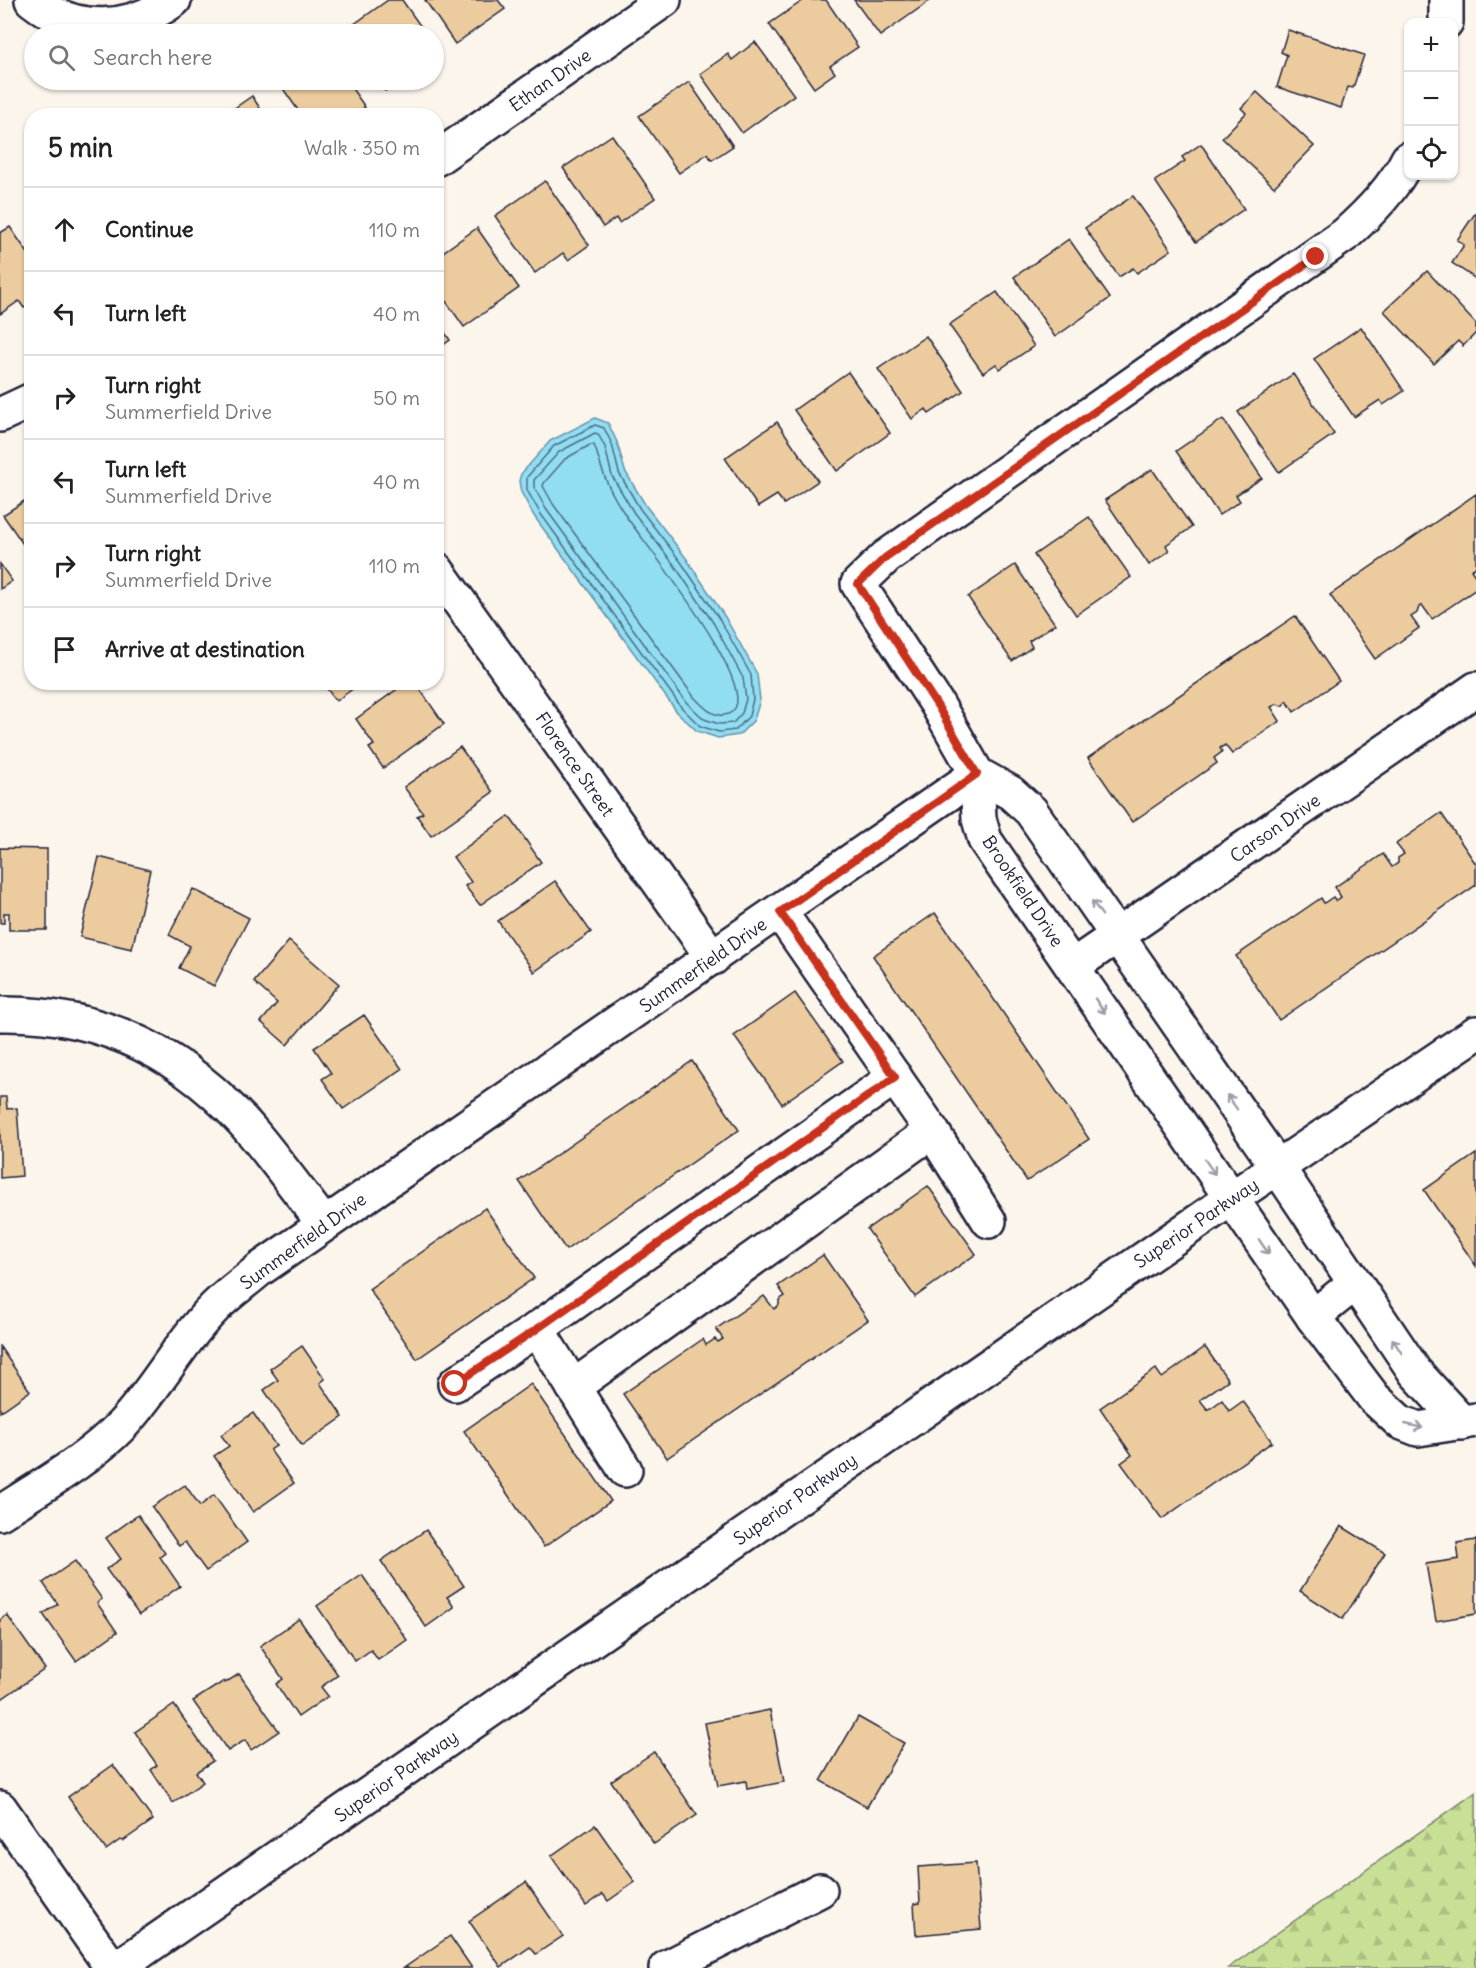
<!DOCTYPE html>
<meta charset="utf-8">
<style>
:root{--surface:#fff;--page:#f6f6f6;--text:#222;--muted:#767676;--line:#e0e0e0}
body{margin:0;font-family:Delius,sans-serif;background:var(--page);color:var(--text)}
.controls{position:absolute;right:18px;top:18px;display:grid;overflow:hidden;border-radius:12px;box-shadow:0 2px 4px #0004}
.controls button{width:54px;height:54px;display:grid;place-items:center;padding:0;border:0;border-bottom:2px solid var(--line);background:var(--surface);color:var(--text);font:30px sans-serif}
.stop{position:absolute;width:18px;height:18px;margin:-14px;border:4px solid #c8321e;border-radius:50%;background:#fff}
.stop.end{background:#c8321e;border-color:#fff;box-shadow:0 2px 6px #0008}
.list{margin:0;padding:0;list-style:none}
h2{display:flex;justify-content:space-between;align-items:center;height:78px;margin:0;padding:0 24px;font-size:26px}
h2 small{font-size:20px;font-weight:400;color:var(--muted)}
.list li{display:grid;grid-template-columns:39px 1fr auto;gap:18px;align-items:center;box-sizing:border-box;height:84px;padding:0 24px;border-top:2px solid var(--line)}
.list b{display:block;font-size:22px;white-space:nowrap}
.list p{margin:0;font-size:20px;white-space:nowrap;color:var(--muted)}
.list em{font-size:20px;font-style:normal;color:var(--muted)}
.icon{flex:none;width:33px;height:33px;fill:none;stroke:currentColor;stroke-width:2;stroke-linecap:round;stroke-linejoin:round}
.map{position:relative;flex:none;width:1476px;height:1968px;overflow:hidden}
.search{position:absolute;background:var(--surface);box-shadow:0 2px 4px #0004;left:24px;top:24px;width:420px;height:66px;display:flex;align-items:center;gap:15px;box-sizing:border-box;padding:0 21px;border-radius:33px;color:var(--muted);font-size:22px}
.panel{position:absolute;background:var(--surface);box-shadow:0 2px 4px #0004;left:24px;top:108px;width:420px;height:582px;border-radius:24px}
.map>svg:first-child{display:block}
</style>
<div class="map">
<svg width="1476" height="1968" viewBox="0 0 1476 1968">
<defs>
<pattern id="forest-firs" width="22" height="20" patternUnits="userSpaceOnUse" patternTransform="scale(1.5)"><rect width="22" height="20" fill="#c8e096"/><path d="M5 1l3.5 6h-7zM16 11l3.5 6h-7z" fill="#acc082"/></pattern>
</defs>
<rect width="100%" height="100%" fill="#fbf5ec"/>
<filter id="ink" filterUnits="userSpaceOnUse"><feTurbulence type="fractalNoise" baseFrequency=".0167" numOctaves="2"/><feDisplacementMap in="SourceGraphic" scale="12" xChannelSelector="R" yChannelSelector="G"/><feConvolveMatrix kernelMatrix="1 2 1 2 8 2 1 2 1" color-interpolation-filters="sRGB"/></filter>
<g filter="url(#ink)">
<!-- forest -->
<polygon fill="url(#forest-firs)" stroke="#758168" stroke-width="1.5" points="1476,1792 1476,1968 1228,1968"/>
<!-- water -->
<polygon fill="#91ddf2" stroke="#6592a9" stroke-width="1.5" points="595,418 608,423 617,442 625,471 646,506 686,558 725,617 757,674 760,700 754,720 739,735 718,738 697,731 677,712 534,516 521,492 519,481 521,474 550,441"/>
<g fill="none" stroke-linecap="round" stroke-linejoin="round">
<!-- shore -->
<g stroke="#4e6d84" stroke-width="1.5">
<polygon points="595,425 604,428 612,444 619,473 640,509 681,562 720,620 751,675 753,699 749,716 736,730 719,732 700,726 682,708 540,513 527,490 527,477 554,446"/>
<polygon points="595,433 598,434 605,447 612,476 634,513 675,566 714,624 743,678 746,699 742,713 733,723 719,724 704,719 687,703 546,509 534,487 534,480 559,452"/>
<path d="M 590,445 L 594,445 L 596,450 C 604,478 610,492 626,516 C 637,534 780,707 724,715 C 712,717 702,705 694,697 L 553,504 L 543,486 L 544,483 L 565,459 Z"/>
</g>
</g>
<!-- building -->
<g fill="#eccc9e" stroke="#22223b" stroke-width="1.5">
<polygon points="388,0 402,0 426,34 344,34 343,32"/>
<polygon points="425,0 498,0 505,9 455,44"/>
<polygon points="804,0 826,0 858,47 830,66 835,73 814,88 769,24"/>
<polygon points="854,0 931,0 880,36"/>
<polygon points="1288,30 1364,55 1353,88 1348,87 1341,108 1277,87 1287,55 1281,52"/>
<polygon points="755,42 794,95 742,133 700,74 728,54 732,60"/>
<polygon points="434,45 439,53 434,57"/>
<polygon points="277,80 346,80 365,107 352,116 302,116"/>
<polygon points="376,80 402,80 385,91"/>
<polygon points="689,82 733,146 712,160 707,154 679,173 639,116"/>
<polygon points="1257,92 1314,146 1274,187 1222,138 1246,113 1241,108"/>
<polygon points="252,96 265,116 223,116"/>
<polygon points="612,135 655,198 619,223 616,218 603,227 563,168"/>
<polygon points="1201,144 1244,209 1196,242 1155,181 1185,161 1182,157"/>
<polygon points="545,181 589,245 568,260 563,253 535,273 495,216"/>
<polygon points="1133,196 1171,250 1137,273 1133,268 1119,277 1085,228"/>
<polygon points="1476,212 1476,279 1452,263 1464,245 1457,240"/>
<polygon points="10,227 32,259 32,303 24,308 19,301 0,314 0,233"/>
<polygon points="477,228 519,288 464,327 436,287 436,257"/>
<polygon points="1069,239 1110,298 1055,337 1014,277"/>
<polygon points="1427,271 1476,324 1476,333 1463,346 1458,341 1434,364 1384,311"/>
<polygon points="997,292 1034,346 1000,369 996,364 983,373 949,325"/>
<polygon points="436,320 450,340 436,350"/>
<polygon points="1361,327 1404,391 1383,405 1380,400 1354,417 1314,359"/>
<polygon points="926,336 963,391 929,414 926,409 912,419 878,369"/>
<polygon points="848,372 890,433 837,471 794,410"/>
<polygon points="1293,374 1334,434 1279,472 1238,412"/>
<polygon points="1223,419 1262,478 1236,495 1240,501 1219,515 1176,451"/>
<polygon points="777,422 818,481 784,504 777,495 758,507 725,458"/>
<polygon points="1152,469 1192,527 1166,545 1169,551 1149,565 1105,500"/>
<polygon points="1476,494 1476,567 1471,570 1476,577 1476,589 1432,619 1422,605 1419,607 1417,613 1411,617 1419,628 1375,659 1330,595"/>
<polygon points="32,496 32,557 3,515"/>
<polygon points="1089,517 1131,577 1076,615 1034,555"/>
<polygon points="0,564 12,581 0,589"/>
<polygon points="1015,565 1055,624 1029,641 1032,647 1012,661 968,597"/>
<polygon points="1295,616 1339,681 1294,712 1287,701 1282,706 1277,704 1271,707 1280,721 1232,754 1225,745 1220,748 1222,752 1214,758 1217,763 1132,822 1088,758"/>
<polygon points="322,682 362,682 336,701"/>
<polygon points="407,682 415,682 444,724 383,768 369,748 374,745 356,719"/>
<polygon points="460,747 493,792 431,836 417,816 423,813 404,787"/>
<polygon points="1441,813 1476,864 1476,885 1279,1020 1236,956 1321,898 1324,903 1333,897 1336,901 1341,897 1335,887 1383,854 1392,867 1398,863 1398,858 1404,854 1396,844"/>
<polygon points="509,816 541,862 480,905 465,886 471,882 453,857"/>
<polygon points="0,848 47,849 47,930 9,930 9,913 4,913 4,923 0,923"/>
<polygon points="99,857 150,870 132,949 80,937"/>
<polygon points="555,881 591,932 534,972 498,921"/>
<polygon points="193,889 249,918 214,986 179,968 190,946 169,935"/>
<polygon points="935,913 1089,1139 1027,1181 873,956"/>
<polygon points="289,941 339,984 287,1045 261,1022 277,1003 254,982"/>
<polygon points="795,993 843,1061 782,1104 734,1036"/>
<polygon points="364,1015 402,1069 343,1109 322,1079 331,1073 314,1048"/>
<polygon points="692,1061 739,1130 566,1250 519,1181"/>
<polygon points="0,1097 6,1097 7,1109 17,1108 22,1176 0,1178"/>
<polygon points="1476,1154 1476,1266 1424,1190"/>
<polygon points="928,1186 976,1254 915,1297 867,1229"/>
<polygon points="485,1208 534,1278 417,1359 369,1289"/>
<polygon points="823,1255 868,1320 667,1458 623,1394 703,1339 706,1345 715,1339 718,1342 723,1339 716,1329 764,1296 774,1309 779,1305 779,1300 785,1296 778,1286"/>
<polygon points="302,1346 325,1379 320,1383 343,1417 302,1446 264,1390 278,1380 270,1369"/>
<polygon points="0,1347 30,1391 0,1412"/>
<polygon points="1205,1347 1228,1380 1200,1400 1208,1410 1222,1400 1229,1411 1243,1401 1272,1442 1162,1519 1121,1463 1132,1455 1100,1408 1156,1369 1162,1378"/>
<polygon points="531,1384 611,1501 544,1547 464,1431"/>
<polygon points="253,1413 276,1446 270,1450 294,1483 253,1512 214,1456 229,1446 221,1435"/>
<polygon points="185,1485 200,1506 214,1495 247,1542 206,1571 185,1542 179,1546 152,1507"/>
<polygon points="138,1515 165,1553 160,1557 180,1586 139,1615 106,1569 121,1559 106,1538"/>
<polygon points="1341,1526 1385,1553 1343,1619 1300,1591"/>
<polygon points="426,1530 464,1586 447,1597 454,1607 426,1627 381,1561"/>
<polygon points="1476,1540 1476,1614 1436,1621 1426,1564 1459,1559 1457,1543"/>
<polygon points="75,1561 102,1599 97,1603 117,1632 76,1661 43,1614 58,1604 43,1583"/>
<polygon points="362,1575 407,1640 378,1660 371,1650 355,1661 317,1606"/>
<polygon points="7,1615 45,1669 0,1700 0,1620"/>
<polygon points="299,1619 338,1675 321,1687 328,1696 298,1717 276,1684 283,1679 260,1646"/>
<polygon points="239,1674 279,1731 251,1750 245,1740 228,1751 193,1701 224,1681 225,1683"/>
<polygon points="174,1705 213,1761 196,1772 203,1782 173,1803 151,1770 157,1765 135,1732"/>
<polygon points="770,1710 784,1782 747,1789 746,1781 718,1786 705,1723"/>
<polygon points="858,1717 904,1743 867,1807 821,1781"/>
<polygon points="654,1752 697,1815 654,1844 611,1781"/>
<polygon points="113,1765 153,1820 123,1841 120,1840 106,1850 68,1797"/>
<polygon points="595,1825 635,1882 608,1901 603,1894 586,1906 551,1856"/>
<polygon points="976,1863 981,1929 916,1935 914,1904 920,1903 918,1867"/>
<polygon points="526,1882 563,1936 536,1954 530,1947 501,1967 469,1921"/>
<polygon points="450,1936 472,1968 404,1968"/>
</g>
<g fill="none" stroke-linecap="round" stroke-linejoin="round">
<defs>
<g id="minor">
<path d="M 32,0 C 76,35 130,31 174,0"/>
<polyline points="1446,22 1446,0"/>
<polyline points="436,159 664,0"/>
<polyline points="0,415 32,400"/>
<polyline points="436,569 713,958"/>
<polyline points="977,774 979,819 985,840 1313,1317 1374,1398 1400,1422 1418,1429 1476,1420"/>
<polyline points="977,774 1011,793 1031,811 1278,1168 1415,1372 1462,1423"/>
<polyline points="780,912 932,1131 989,1221"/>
<polyline points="1073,966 1476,689"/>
<path d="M 0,1014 C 103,1012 188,1056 254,1134 C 278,1163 301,1194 324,1224"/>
<polyline points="1313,1317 1355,1283"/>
<polyline points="537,1329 625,1470"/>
<polyline points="455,1384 537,1329 895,1077"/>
<polyline points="573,1387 932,1131"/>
<path d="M 0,1513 C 41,1486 87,1461 122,1425 C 156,1389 179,1343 215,1307 C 229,1293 245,1282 260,1269 L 977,774 L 937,704 L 858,584 L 886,557 L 1346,234 C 1370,212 1394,188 1408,159"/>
<polyline points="0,1808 112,1968"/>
<polyline points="117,1968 1232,1198 1476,1033"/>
<polyline points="666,1968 820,1890"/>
</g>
</defs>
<!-- minor casing -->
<use href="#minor" stroke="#22223b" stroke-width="38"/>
<!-- minor -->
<use href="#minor" stroke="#fff" stroke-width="33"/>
</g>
<!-- one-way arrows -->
<defs><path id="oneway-shaft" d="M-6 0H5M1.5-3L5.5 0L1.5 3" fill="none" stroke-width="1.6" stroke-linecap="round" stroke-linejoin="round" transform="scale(1.5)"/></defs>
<g stroke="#9c9ca7">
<use href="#oneway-shaft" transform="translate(1097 908) rotate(-125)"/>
<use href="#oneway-shaft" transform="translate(1100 1006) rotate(56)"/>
<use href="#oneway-shaft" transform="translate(1232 1102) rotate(-125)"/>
<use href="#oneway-shaft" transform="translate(1210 1167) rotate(55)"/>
<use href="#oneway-shaft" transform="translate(1264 1247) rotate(56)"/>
<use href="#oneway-shaft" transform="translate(1397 1346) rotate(-123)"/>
<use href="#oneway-shaft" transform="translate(1414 1426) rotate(13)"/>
</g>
</g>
<g fill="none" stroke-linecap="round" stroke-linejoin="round" filter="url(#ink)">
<!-- route -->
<polyline stroke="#c8321e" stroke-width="8" points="455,1384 537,1329 895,1077 780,912 977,774 937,705 858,584 886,557 1316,257"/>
</g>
<g text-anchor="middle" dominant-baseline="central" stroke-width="5" stroke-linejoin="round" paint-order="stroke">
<!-- street labels -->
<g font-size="18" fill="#22223b" stroke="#fff">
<text transform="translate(550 80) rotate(-35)">Ethan Drive</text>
<text transform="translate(575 764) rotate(55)">Florence Street</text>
<text transform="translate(1275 828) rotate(-35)">Carson Drive</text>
<text transform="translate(1023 891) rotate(56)">Brookfield Drive</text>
<text transform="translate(703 965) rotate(-35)">Summerfield Drive</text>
<text transform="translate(1196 1223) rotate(-34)">Superior Parkway</text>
<text transform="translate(303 1241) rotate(-36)">Summerfield Drive</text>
<text transform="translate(795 1499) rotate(-35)">Superior Parkway</text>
<text transform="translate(396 1776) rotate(-35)">Superior Parkway</text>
</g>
</g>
</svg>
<div class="controls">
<button>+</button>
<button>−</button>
<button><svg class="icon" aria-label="locate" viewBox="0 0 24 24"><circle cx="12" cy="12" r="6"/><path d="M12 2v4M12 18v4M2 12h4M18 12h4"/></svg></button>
</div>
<div class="stop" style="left:455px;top:1384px"></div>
<div class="stop end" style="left:1316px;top:257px"></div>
<div class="search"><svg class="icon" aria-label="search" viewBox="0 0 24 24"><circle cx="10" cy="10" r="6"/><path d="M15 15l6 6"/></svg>Search here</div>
<section class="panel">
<h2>5 min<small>Walk · 350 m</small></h2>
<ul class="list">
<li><svg class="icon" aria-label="ahead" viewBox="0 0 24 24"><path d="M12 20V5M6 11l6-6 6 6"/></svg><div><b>Continue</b></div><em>110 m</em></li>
<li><svg class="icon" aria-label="left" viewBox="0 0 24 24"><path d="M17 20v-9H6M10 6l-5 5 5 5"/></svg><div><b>Turn left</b></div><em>40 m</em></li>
<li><svg class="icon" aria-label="right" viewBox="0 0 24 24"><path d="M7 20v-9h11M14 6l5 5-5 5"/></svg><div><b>Turn right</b><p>Summerfield Drive</p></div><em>50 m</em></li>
<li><svg class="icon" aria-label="left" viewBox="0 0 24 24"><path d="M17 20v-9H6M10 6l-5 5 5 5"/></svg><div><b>Turn left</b><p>Summerfield Drive</p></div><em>40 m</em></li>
<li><svg class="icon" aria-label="right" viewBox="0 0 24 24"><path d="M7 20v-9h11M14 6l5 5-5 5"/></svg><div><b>Turn right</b><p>Summerfield Drive</p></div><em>110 m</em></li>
<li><svg class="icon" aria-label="arrive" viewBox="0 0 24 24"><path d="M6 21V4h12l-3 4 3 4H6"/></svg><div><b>Arrive at destination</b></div></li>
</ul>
</section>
</div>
